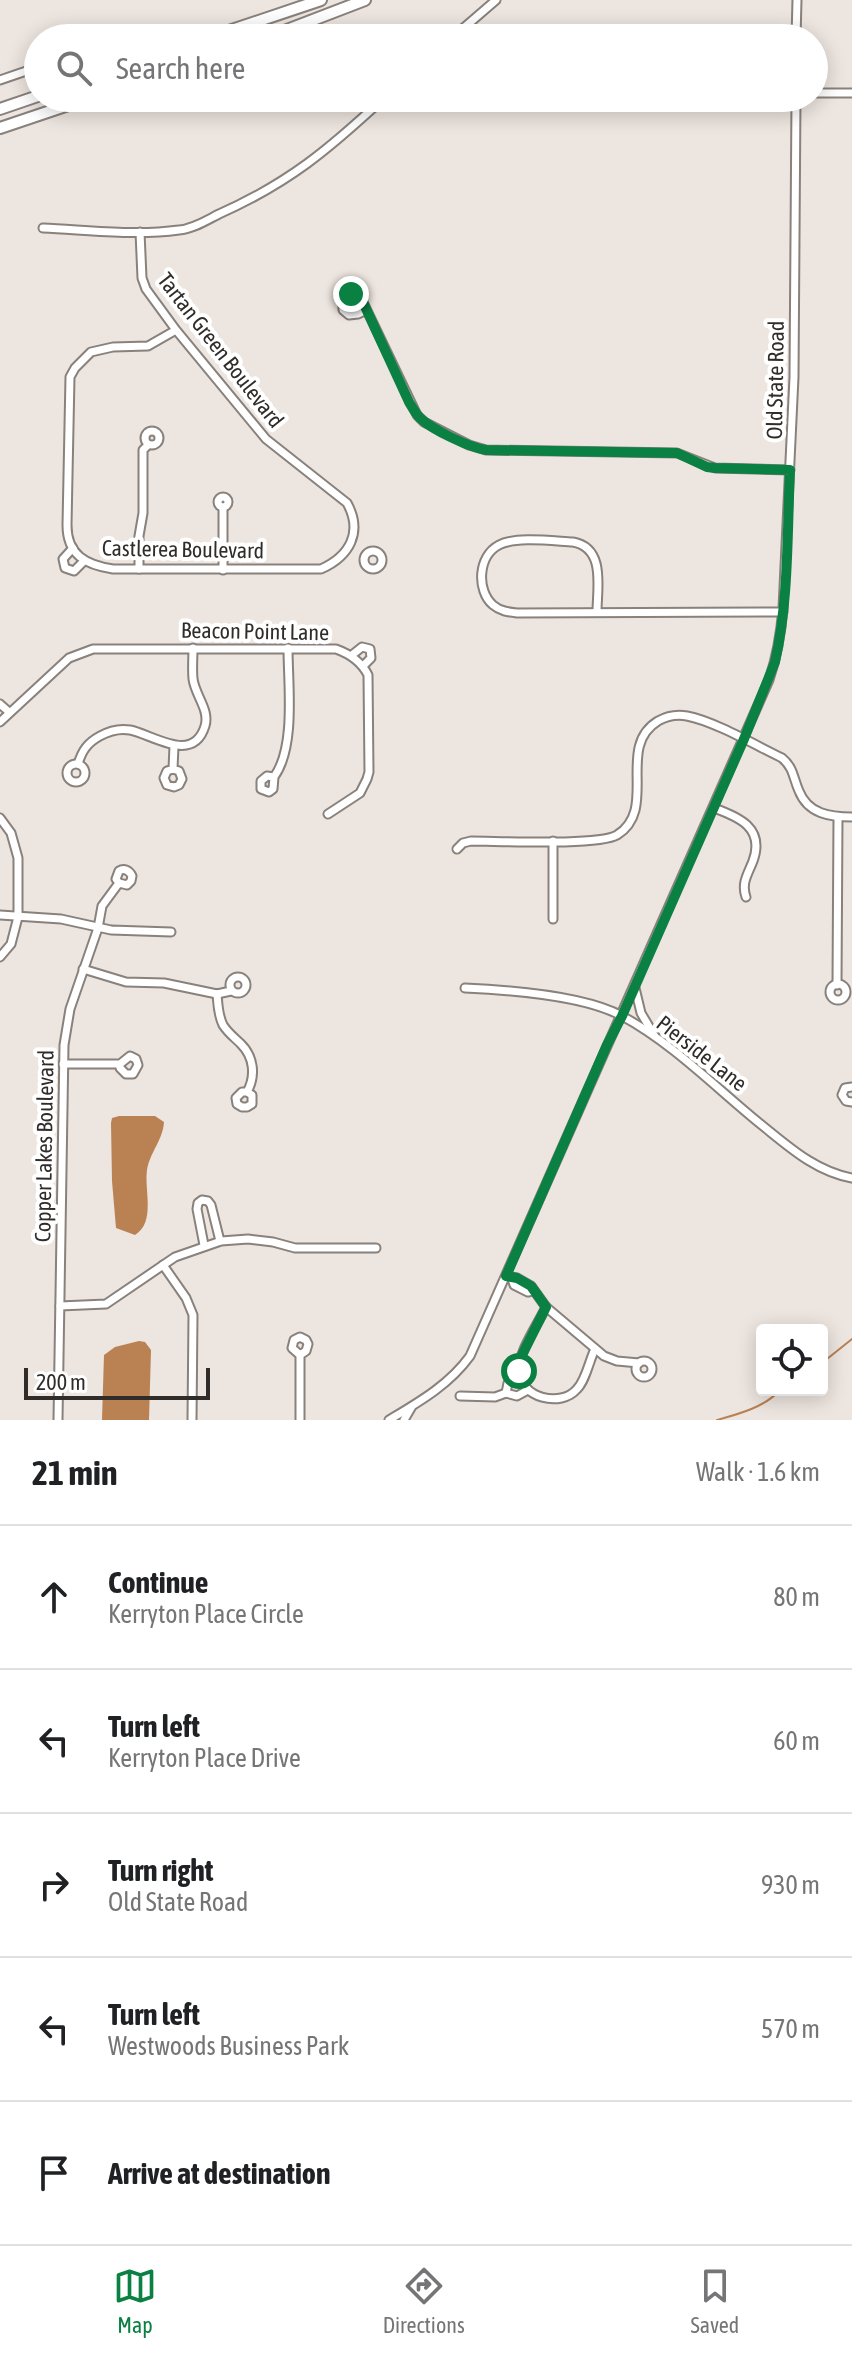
<!DOCTYPE html>
<meta charset="utf-8">
<style>
:root{--surface:#fff;--page:#f2f2f2;--text:#202124;--muted:#757577;--line:#e0e0e0;--accent:#0b8043}
body{margin:0;font-family:"Asap Condensed",sans-serif;background:var(--page);color:var(--text)}
.controls{position:absolute;right:24px;bottom:24px;display:grid;overflow:hidden;border-radius:8px;box-shadow:0 4px 20px #0003}
.controls button{width:72px;height:72px;display:grid;place-items:center;padding:0;border:0;border-bottom:2px solid var(--line);background:var(--surface);color:var(--text);font:40px sans-serif}
.scale{position:absolute;left:24px;bottom:20px;width:186px;box-sizing:border-box;padding-left:8px;border:4px solid #2f2c2a;border-top:0;font-size:22px;line-height:28px;white-space:nowrap;color:#2f2c2a;-webkit-text-stroke:6px #fff;paint-order:stroke}
.stop{position:absolute;width:24px;height:24px;margin:-18px;border:6px solid #0b8043;border-radius:50%;background:#fff}
.stop.end{background:#0b8043;border-color:#fff;box-shadow:0 2px 8px #0008}
.list{margin:0;padding:0;list-style:none}
h2{display:flex;justify-content:space-between;align-items:center;height:104px;margin:0;padding:0 32px;font-size:34px}
h2 small{font-size:26px;font-weight:400;color:var(--muted)}
.list li{display:grid;grid-template-columns:52px 1fr auto;gap:24px;align-items:center;box-sizing:border-box;height:144px;padding:0 32px;border-top:2px solid var(--line)}
.list b{display:block;font-size:30px;white-space:nowrap}
.list p{margin:0;font-size:26px;white-space:nowrap;color:var(--muted)}
.list em{font-size:26px;font-style:normal;color:var(--muted)}
.icon{flex:none;width:44px;height:44px;fill:none;stroke:currentColor;stroke-width:2;stroke-linecap:round;stroke-linejoin:round}
.map{position:relative;flex:none;width:852px;height:1420px;overflow:hidden}
.search{position:absolute;background:var(--surface);box-shadow:0 4px 20px #0003;left:24px;right:24px;top:24px;height:88px;display:flex;align-items:center;gap:20px;box-sizing:border-box;padding:0 28px;border-radius:44px;color:var(--muted);font-size:30px}
.sheet{height:824px;background:var(--surface)}
nav{display:flex;justify-content:space-around;align-items:center;box-sizing:border-box;height:112px;border-top:2px solid var(--line);background:var(--surface);font-size:22px;color:var(--muted)}
nav a{display:grid;justify-items:center;gap:4px}
nav .on{color:var(--accent)}
.map>svg:first-child{display:block}
</style>
<div class="map">
<svg width="852" height="1420" viewBox="0 0 852 1420">
<rect width="100%" height="100%" fill="#ede5df"/>
<!-- water -->
<g fill="#ba8152">
<path d="M 119,1116 L 155,1116 L 164,1122 C 163,1140 150,1152 147,1170 C 144,1190 156,1222 135,1235 L 116,1228 L 112,1181 L 111,1123 L 112,1118 Z"/>
<polygon points="139,1341 145,1342 151,1350 149,1420 102,1420 104,1355 115,1347"/>
</g>
<g fill="none" stroke-linecap="round" stroke-linejoin="round">
<!-- stream -->
<g stroke="#ba8152" stroke-width="2">
<polyline points="822,1363 852,1339"/>
<path d="M 717,1420 C 739,1414 765,1407 780,1390"/>
</g>
<defs>
<g id="minor">
<polyline points="452,38 496,0"/>
<polyline points="796,38 797,0"/>
<polyline points="0,80 38,67"/>
<polyline points="814,93 852,93"/>
<path d="M 43,228 C 88,230 135,236 179,230 C 193,229 207,220 219,214 C 289,183 329,149 384,98"/>
<path d="M 140,232 L 142,278 L 146,289 L 176,330 L 266,439 L 347,503 C 363,532 350,556 321,569 L 113,569 C 86,565 67,555 67,525 L 70,377 L 75,368 L 91,352 L 113,347 L 148,346 L 176,330"/>
<polyline points="366,310 358,314 349,315 343,310 343,300 348,295 354,294 362,300 417,415 424,422 469,445 486,450 677,453 715,468 790,470"/>
<circle cx="152" cy="438" r="7"/>
<circle cx="223" cy="502" r="5"/>
<polyline points="223,507 223,570"/>
<polyline points="73,548 63,559 65,568 74,571 84,561"/>
<circle cx="373" cy="560" r="9"/>
<polyline points="139,569 139,536 143,513 143,450 148,445"/>
<path d="M 597,612 C 597,588 606,548 573,542 C 553,541 516,536 499,545 C 478,556 476,590 493,605 C 500,611 508,612 517,613 L 783,612"/>
<polyline points="352,655 362,647 370,649 371,658 363,666"/>
<polyline points="0,704 9,712"/>
<path d="M 0,722 L 69,658 L 93,649 L 336,649 C 350,654 361,661 368,675 L 369,772 L 367,779 L 360,793 L 328,814"/>
<path d="M 78,764 C 82,751 87,743 100,736 C 109,731 119,728 130,730 C 152,734 193,765 205,726 C 210,710 195,695 193,679 C 192,669 193,658 193,648"/>
<circle cx="76" cy="773" r="9"/>
<polyline points="173,769 179,771 182,779 179,785 174,787 167,785 164,778 167,771 173,769 174,746"/>
<path d="M 274,777 L 273,789 L 269,792 L 261,789 L 261,781 L 267,776 L 274,777 C 296,747 288,685 288,648"/>
<path d="M 714,808 C 739,817 765,828 753,861 C 748,874 741,883 746,897"/>
<polyline points="0,818 11,833 18,858 18,917 11,944 0,957"/>
<polyline points="553,841 553,919"/>
<path d="M 457,849 L 463,843 L 471,841 C 499,841 598,846 617,835 C 659,809 615,747 658,721 C 667,716 677,714 687,716 C 714,721 757,746 782,758 C 794,768 793,778 799,791 C 808,814 830,817 852,817"/>
<polyline points="0,915 61,919 111,930 171,932"/>
<polyline points="83,969 126,982 164,983 217,994 231,991"/>
<circle cx="238" cy="985" r="8"/>
<circle cx="838" cy="992" r="8"/>
<polyline points="837,985 838,817"/>
<path d="M 465,988 C 510,990 583,995 622,1016 C 672,1043 714,1086 758,1122 C 787,1145 814,1171 852,1178"/>
<polyline points="635,988 641,1013 654,1035"/>
<path d="M 217,994 C 218,1005 218,1015 223,1025 C 228,1033 235,1038 241,1044 C 254,1057 256,1076 247,1092 L 242,1092 L 236,1098 L 237,1104 L 242,1107 L 247,1107 L 252,1104 L 252,1095 L 247,1092"/>
<polyline points="63,1064 120,1064 130,1056 136,1059 138,1065 133,1074 126,1074 120,1068 120,1064"/>
<polyline points="852,1087 845,1088 842,1095 846,1101 852,1102"/>
<polyline points="204,1245 197,1209 198,1203 202,1200 208,1201 211,1205 220,1241"/>
<polyline points="163,1265 186,1298 193,1315 192,1420"/>
<polyline points="506,1276 517,1278 531,1286 546,1307 604,1356 617,1361 639,1363"/>
<polyline points="512,1279 514,1285 528,1292 533,1291"/>
<polyline points="60,1306 106,1304 175,1257 221,1241 248,1239 273,1242 295,1248 376,1248"/>
<path d="M 546,1307 C 538,1324 518,1352 519,1371 C 520,1398 561,1408 577,1389 C 586,1380 589,1361 595,1349"/>
<polyline points="300,1355 306,1351 308,1344 306,1340 300,1337 294,1340 292,1348 300,1355 300,1420"/>
<circle cx="644" cy="1369" r="8"/>
<polyline points="520,1377 508,1383 506,1393 517,1396 528,1390"/>
<polyline points="460,1396 495,1397 506,1393"/>
<path d="M 58,1420 L 64,1045 L 70,1009 L 98,928 L 102,906 L 119,883 L 127,885 L 131,881 L 132,876 C 129,870 124,868 119,871 L 116,879 L 119,883"/>
<path d="M 389,1420 C 419,1402 449,1385 470,1356 L 769,680 C 777,656 781,633 783,608 L 794,377 L 796,98"/>
<polyline points="404,1420 411,1408"/>
</g>
<g id="highway">
<polyline points="208,38 321,0"/>
<polyline points="266,38 365,0"/>
<polyline points="0,109 38,96"/>
<polyline points="0,128 89,98"/>
</g>
</defs>
<!-- minor casing -->
<use href="#minor" stroke="#88817c" stroke-width="11"/>
<!-- highway casing -->
<use href="#highway" stroke="#88817c" stroke-width="14"/>
<!-- minor -->
<use href="#minor" stroke="#fff" stroke-width="7"/>
<!-- highway -->
<use href="#highway" stroke="#fff" stroke-width="10"/>
</g>
<g fill="none" stroke-linecap="round" stroke-linejoin="round">
<!-- route -->
<path stroke="#0b8043" stroke-width="10" d="M 351,294 L 357,295 L 362,300 L 409,402 C 412,407 415,413 420,418 C 433,430 468,447 486,450 L 677,453 L 707,467 L 715,468 L 790,470 C 787,534 789,600 775,662 L 744,739 L 622,1016 L 607,1045 L 506,1276 L 517,1278 L 531,1286 L 546,1307 L 522,1355 L 519,1371"/>
</g>
<g text-anchor="middle" dominant-baseline="central" stroke-width="8" stroke-linejoin="round" paint-order="stroke">
<!-- street labels -->
<g font-size="22" fill="#2f2c2a" stroke="#fff">
<text transform="translate(221 350) rotate(52)">Tartan Green Boulevard</text>
<text transform="translate(775 380) rotate(-89)">Old State Road</text>
<text transform="translate(183 549) rotate(1)">Castlerea Boulevard</text>
<text transform="translate(255 631) rotate(1)">Beacon Point Lane</text>
<text transform="translate(702 1053) rotate(38)">Pierside Lane</text>
<text transform="translate(44 1146) rotate(-89)">Copper Lakes Boulevard</text>
</g>
</g>
</svg>
<div class="controls">
<button><svg class="icon" aria-label="locate" viewBox="0 0 24 24"><circle cx="12" cy="12" r="6"/><path d="M12 2v4M12 18v4M2 12h4M18 12h4"/></svg></button>
</div>
<div class="scale">200 m</div>
<div class="stop" style="left:519px;top:1371px"></div>
<div class="stop end" style="left:351px;top:294px"></div>
<div class="search"><svg class="icon" aria-label="search" viewBox="0 0 24 24"><circle cx="10" cy="10" r="6"/><path d="M15 15l6 6"/></svg>Search here</div>
</div>
<section class="sheet">
<h2>21 min<small>Walk · 1.6 km</small></h2>
<ul class="list">
<li><svg class="icon" aria-label="ahead" viewBox="0 0 24 24"><path d="M12 20V5M6 11l6-6 6 6"/></svg><div><b>Continue</b><p>Kerryton Place Circle</p></div><em>80 m</em></li>
<li><svg class="icon" aria-label="left" viewBox="0 0 24 24"><path d="M17 20v-9H6M10 6l-5 5 5 5"/></svg><div><b>Turn left</b><p>Kerryton Place Drive</p></div><em>60 m</em></li>
<li><svg class="icon" aria-label="right" viewBox="0 0 24 24"><path d="M7 20v-9h11M14 6l5 5-5 5"/></svg><div><b>Turn right</b><p>Old State Road</p></div><em>930 m</em></li>
<li><svg class="icon" aria-label="left" viewBox="0 0 24 24"><path d="M17 20v-9H6M10 6l-5 5 5 5"/></svg><div><b>Turn left</b><p>Westwoods Business Park</p></div><em>570 m</em></li>
<li><svg class="icon" aria-label="arrive" viewBox="0 0 24 24"><path d="M6 21V4h12l-3 4 3 4H6"/></svg><div><b>Arrive at destination</b></div></li>
</ul>
</section>
<nav>
<a class="on"><svg class="icon" aria-label="map" viewBox="0 0 24 24"><path d="M3 6l6-2 6 2 6-2v14l-6 2-6-2-6 2zM9 4v14M15 6v14"/></svg>Map</a>
<a><svg class="icon" aria-label="directions" viewBox="0 0 24 24"><path d="M12 3l9 9-9 9-9-9zM9 14v-3h6M13 9l2 2-2 2"/></svg>Directions</a>
<a><svg class="icon" aria-label="saved" viewBox="0 0 24 24"><path d="M7 4h10v16l-5-4-5 4z"/></svg>Saved</a>
</nav>
